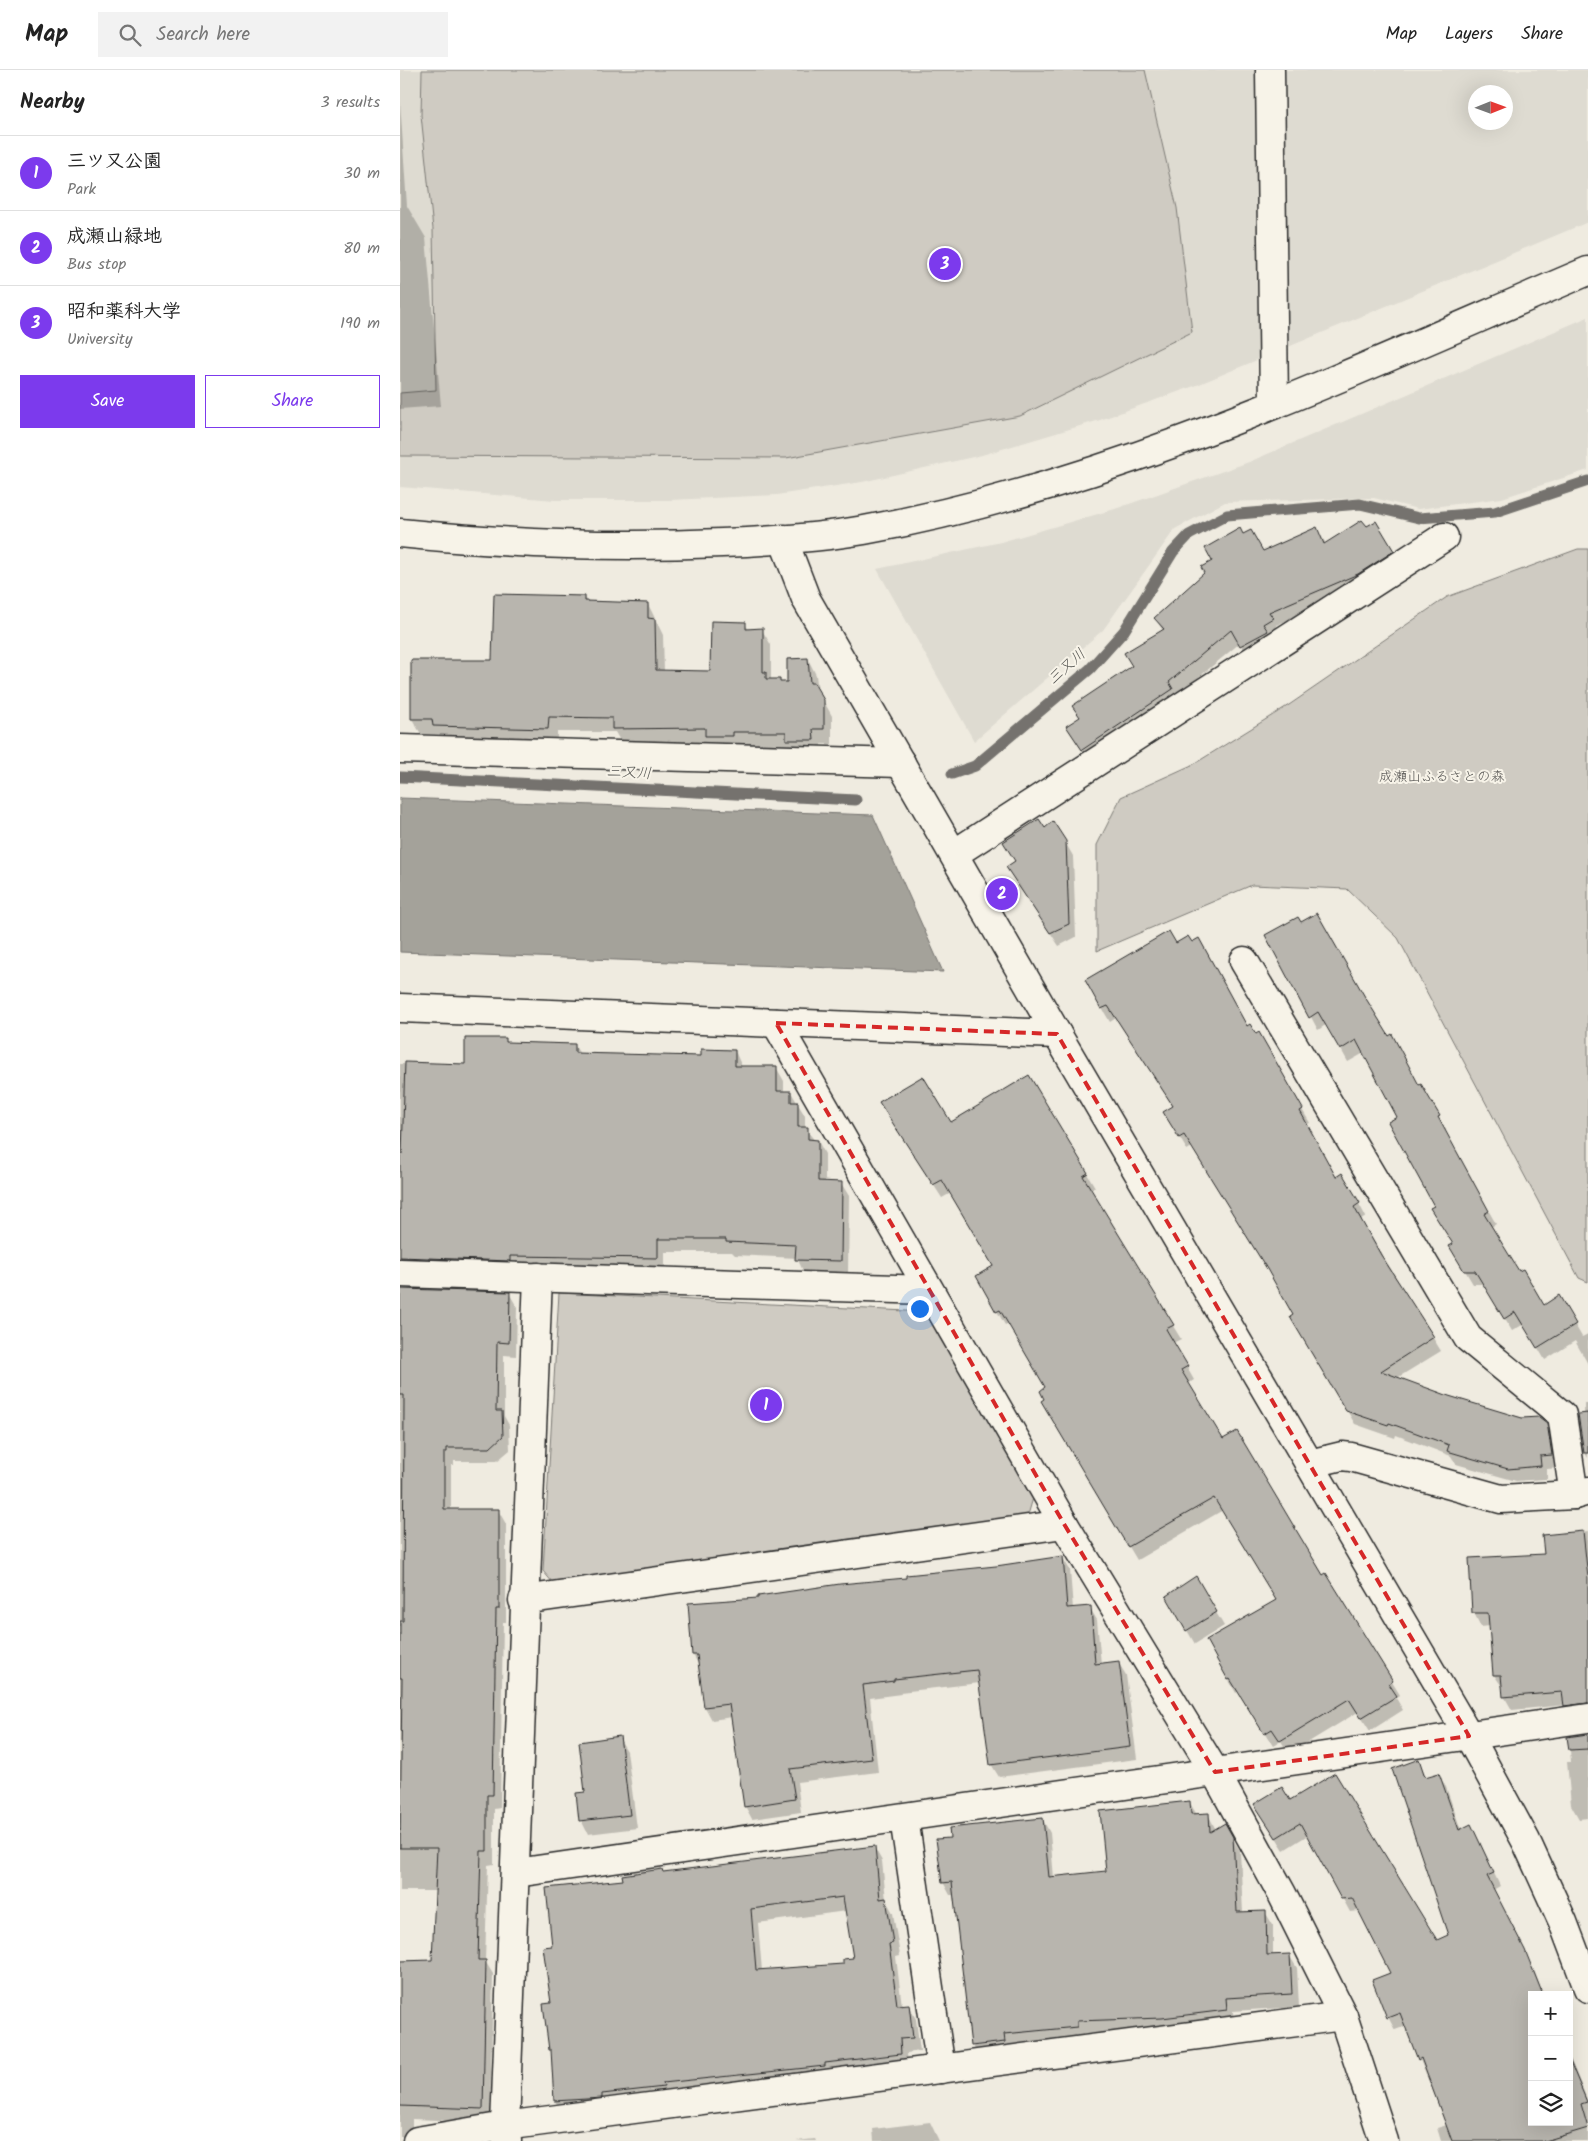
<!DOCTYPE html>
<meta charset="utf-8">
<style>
:root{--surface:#fff;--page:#f2f2f2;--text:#222;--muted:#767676;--line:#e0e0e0;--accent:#7c3aed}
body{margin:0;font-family:Kalam,"Klee One",sans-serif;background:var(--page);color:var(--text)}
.controls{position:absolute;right:15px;bottom:15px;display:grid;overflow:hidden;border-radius:0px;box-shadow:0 5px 20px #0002}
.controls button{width:45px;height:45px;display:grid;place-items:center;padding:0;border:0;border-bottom:1px solid var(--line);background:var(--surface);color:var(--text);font:25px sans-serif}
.compass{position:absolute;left:1068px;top:15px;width:45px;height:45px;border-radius:50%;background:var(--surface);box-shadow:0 5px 20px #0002;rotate:89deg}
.you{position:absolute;left:519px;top:1238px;width:18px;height:18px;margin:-12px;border:4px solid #fff;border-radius:50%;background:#1a73e8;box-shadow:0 0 0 8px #1a73e833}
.badge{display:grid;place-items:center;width:32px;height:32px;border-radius:50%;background:var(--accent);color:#fff;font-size:16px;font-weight:700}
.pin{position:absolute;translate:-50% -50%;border:2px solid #fff;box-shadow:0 1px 5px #0006}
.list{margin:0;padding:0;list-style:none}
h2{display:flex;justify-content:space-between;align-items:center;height:65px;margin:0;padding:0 20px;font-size:21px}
h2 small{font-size:16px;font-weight:400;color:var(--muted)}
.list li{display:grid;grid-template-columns:32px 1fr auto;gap:15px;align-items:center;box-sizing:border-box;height:75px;padding:0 20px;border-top:1px solid var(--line)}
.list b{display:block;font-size:19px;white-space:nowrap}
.list p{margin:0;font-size:16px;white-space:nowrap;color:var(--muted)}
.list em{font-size:16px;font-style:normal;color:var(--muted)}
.actions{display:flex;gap:10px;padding:15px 20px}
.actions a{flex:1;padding:11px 0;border:1px solid var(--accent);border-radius:0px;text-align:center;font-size:18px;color:var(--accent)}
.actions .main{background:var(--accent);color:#fff}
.icon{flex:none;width:28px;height:28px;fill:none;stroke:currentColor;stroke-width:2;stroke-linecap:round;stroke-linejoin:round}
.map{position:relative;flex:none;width:1188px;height:2071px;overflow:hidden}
header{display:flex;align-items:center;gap:30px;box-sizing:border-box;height:70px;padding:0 25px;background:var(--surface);border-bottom:1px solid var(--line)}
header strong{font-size:24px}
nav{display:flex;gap:28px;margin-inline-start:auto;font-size:18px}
.search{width:350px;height:45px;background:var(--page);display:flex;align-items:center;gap:12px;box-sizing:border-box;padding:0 18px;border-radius:0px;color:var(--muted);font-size:19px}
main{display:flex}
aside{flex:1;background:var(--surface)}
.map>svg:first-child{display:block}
</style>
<header>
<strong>Map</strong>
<div class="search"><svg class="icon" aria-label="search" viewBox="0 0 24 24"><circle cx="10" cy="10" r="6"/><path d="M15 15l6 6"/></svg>Search here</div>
<nav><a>Map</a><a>Layers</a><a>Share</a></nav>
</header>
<main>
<aside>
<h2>Nearby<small>3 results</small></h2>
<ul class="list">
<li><span class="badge">1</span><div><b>三ツ又公園</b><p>Park</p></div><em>30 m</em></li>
<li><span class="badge">2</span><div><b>成瀬山緑地</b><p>Bus stop</p></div><em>80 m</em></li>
<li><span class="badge">3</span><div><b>昭和薬科大学</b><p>University</p></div><em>190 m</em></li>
</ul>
<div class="actions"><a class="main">Save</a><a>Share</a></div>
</aside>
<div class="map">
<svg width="1188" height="2071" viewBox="0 0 1188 2071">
<rect width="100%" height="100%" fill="#efebe0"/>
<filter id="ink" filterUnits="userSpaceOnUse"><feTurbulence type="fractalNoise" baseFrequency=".02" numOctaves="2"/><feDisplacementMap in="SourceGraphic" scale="10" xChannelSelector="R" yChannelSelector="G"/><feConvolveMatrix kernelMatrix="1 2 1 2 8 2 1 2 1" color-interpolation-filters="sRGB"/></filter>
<g filter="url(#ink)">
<!-- built -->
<g fill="#dedbd1" fill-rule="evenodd">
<path d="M 0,0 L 1188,0 L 1188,152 L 797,315 L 700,350 L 582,385 L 462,412 L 377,425 L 270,430 L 154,430 L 0,417 ZM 1076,22 L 1106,22 L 1106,52 L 1076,52 Z"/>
<polygon points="1188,247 1188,400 1102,428 1018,439 974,428 825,432 775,459 703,560 574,671 477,499 601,472 715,439 849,392"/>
</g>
<!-- green -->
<g fill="#cfcbc2" stroke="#7d7b76">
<polygon points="22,0 745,0 777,138 792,262 620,346 386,388 0,386 0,323 36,320 33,159 21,45"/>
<polygon points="1178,479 1188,479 1188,1212 1179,1208 998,868 947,819 852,815 697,881 697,775 721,727 794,694 889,635 1047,527"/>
<polygon points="159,1223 525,1242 633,1428 628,1445 153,1513 143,1501"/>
</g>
<!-- water -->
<polygon fill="#a4a29a" stroke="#74726e" points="0,728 473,745 543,902 0,882"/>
<!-- shadow -->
<g fill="#0003" fill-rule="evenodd">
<polygon points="0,31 7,136 26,168 41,336 0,339"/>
<polygon points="917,459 926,474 993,481 1001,495 966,517 876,555 879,562 849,589 840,573 776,626 691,693 675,670 681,648 733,597 763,561 755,548 806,503 814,491 843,466 863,483"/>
<polygon points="185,527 188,533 248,534 263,565 264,602 311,602 345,554 349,560 362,560 371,575 371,610 388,614 408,589 416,605 418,621 432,646 432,674 421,674 422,685 315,681 311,673 222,674 215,662 157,662 157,674 43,671 39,664 21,664 12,649"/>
<polygon points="665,772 673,786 676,867 659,876 608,798 616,792"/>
<polygon points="867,865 965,929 1046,1060 1044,1061 1096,1154 1091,1157 1118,1203 1144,1237 1159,1227 1182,1267 1188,1264 1188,1294 1175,1271 1145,1290 1124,1254 1112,1261 1084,1214 1073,1214 1051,1177 1054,1175 998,1047 964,983 948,992 927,954 918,960"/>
<polygon points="775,874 847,958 855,966 858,964 910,1053 907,1054 936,1108 941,1105 959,1134 966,1147 961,1150 1041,1281 997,1308 1048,1327 1146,1354 1154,1368 1159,1398 1147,1399 1147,1409 1116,1411 1056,1394 1051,1386 996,1365 995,1368 955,1354 891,1247 895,1245 875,1211 792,1077 787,1080 772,1055 774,1037 716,948 710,952 686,911"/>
<polygon points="105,969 108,974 175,976 180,984 302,988 335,981 342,997 376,997 384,1011 384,1022 391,1022 405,1046 405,1058 415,1071 418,1071 425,1084 425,1113 441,1113 449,1126 448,1204 404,1203 397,1188 335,1185 332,1182 265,1182 265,1201 0,1203 0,994 66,995"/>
<polygon points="629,1007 695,1117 690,1120 781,1269 773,1273 794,1310 788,1314 823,1371 922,1507 926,1504 1000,1625 996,1628 1003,1640 970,1661 958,1642 889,1684 881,1671 873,1676 839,1621 836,1623 807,1571 877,1531 823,1440 737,1490 642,1331 646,1329 647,1318 609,1253 605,1255 577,1207 595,1197 551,1123 542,1128 489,1046 551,1054"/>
<polygon points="0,1220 109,1223 117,1237 116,1286 104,1285 104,1346 109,1355 110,1380 97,1391 54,1391 54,1395 51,1395 51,1440 98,1440 106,1454 106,1552 103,1552 100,1738 94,1739 94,1794 88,1795 85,1891 93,1904 90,2052 12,2049 12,2067 0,2067 0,1892 33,1892 36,1821 0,1821"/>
<polygon points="1184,1333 1188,1333 1188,1388 1185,1383"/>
<polygon points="1188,1461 1188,1648 1173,1649 1165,1635 1112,1640 1104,1626 1103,1618 1094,1605 1090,1556 1081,1557 1074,1543 1145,1485 1143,1467"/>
<polygon points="663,1488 670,1500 673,1539 690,1538 697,1550 701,1594 718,1592 726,1605 737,1689 599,1707 591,1694 580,1613 500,1622 501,1624 470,1628 478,1702 397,1712 401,1742 352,1749 345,1736 332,1647 312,1650 305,1637 300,1597 293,1585 360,1529"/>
<polygon points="796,1508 824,1556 795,1574 767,1526"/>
<polygon points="1188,1664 1188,1748 1179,1749 1171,1735 1167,1692 1171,1692 1169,1668"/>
<polygon points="219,1668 227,1681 237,1758 188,1764 181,1750 187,1723"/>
<polygon points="1019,1691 1027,1708 1038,1704 1046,1717 1061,1760 1071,1756 1078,1769 1100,1816 1093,1820 1135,1903 1143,1925 1132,1925 1132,2052 1169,2052 1169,1986 1188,2032 1188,2071 1041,2071 1037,2058 1047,2055 1006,1956 995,1960 988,1947 992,1903 960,1841 950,1842 908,1765 884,1780 863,1747 889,1732 1037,1872 1050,1866"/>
<polygon points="790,1733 797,1745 808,1744 816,1760 824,1754 840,1781 843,1843 865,1842 873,1855 873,1886 889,1885 897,1898 899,1937 833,1941 834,1953 770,1960 683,1964 684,1969 580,1988 573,1976 554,1825 550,1825 543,1812 551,1769 643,1750 650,1763 654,1808 708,1802"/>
<path d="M 474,1777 L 482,1791 L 486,1830 L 493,1843 L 500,1886 L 496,1887 L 502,1936 L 508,1935 L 516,1949 L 520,1981 L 507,1983 L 508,1997 L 163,2044 L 155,2031 L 153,1984 L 144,1935 L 153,1934 L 153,1877 L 224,1811 L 263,1803 ZM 446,1841 L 455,1889 L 445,1896 L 362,1901 L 358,1853 Z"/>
<polygon points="530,2052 539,2071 474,2071 473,2059"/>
<polygon points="415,2069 416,2071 396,2071"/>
</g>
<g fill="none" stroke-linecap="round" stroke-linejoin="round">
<!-- stream -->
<g stroke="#74726e" stroke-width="11">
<polyline points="552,704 575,696 690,599 724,561 773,482 789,465 827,445 960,434 1019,448 1095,442 1188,411"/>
<polyline points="0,707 456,730"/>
</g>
</g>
<!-- building -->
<g fill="#b8b5ae" stroke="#2b2b2b" fill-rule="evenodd">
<polygon points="962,450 967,456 976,451 994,481 958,504 869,542 873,548 863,554 868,561 840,576 831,560 769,612 773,619 682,680 666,656 680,647 672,636 732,596 724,583 764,559 754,548 804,503 801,497 812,491 805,478 840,458 843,464 851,460 863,481 917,457 924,474"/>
<polygon points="94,524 185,526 185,531 248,533 248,548 255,549 256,600 310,601 311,551 346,552 346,559 363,558 363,602 366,602 366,609 380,609 380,612 387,612 387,589 408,588 410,613 414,613 424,630 424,659 413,659 414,670 386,670 386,662 333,662 333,666 305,666 305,658 212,659 212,648 149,647 148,659 33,656 32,649 11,649 11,590 92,590"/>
<polygon points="639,749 645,758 653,751 666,771 669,854 650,863 606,797 615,791 603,772"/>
<polygon points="917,843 965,927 989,966 992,964 1019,1015 1021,1014 1040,1046 1038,1047 1089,1141 1084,1144 1119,1201 1123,1199 1144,1235 1159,1225 1176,1254 1137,1278 1115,1242 1104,1249 1075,1201 1064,1201 1049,1176 1053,1174 1030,1138 1034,1136 988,1052 997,1047 956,970 940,980 918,942 909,948 865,865 898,847 901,852"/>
<polygon points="769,861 776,873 788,866 792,872 799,868 847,956 850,954 856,964 859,962 903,1039 900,1041 936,1107 942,1103 960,1133 954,1137 981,1185 1034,1267 981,1301 1049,1326 1122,1348 1139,1347 1147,1353 1152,1385 1140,1386 1141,1396 1108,1399 1047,1381 1049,1375 989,1353 988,1355 946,1341 890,1247 893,1245 867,1199 784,1065 779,1068 763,1042 773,1036 708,936 701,939 685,910"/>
<polygon points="65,968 106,968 106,972 175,974 175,983 301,986 301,979 335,980 335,996 377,996 377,1021 391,1021 391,1032 398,1032 398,1057 408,1057 408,1069 418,1070 418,1111 442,1112 441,1191 395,1190 396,1175 326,1172 326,1169 258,1169 258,1188 110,1186 110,1191 0,1187 0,1084 2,1084 5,992 65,994"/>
<polygon points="629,1005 688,1103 683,1106 774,1255 766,1259 788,1296 781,1300 823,1369 837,1361 923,1505 926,1503 993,1611 989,1614 997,1626 961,1648 949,1629 880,1671 872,1659 864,1664 830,1609 828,1610 806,1570 876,1530 814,1428 728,1477 641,1331 644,1329 640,1321 645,1317 600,1240 596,1242 576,1206 593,1196 542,1110 533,1115 479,1032 523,1006 551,1052"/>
<polygon points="0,1219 110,1222 109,1273 97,1272 96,1341 102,1341 103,1366 90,1378 47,1378 47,1382 44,1382 44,1439 99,1439 99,1539 96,1539 93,1725 87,1725 87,1781 81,1781 78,1890 86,1890 83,2039 0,2036 0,1891 32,1890 37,1778 0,1778 2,1608 0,1608 0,1551 3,1551 4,1325 0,1325"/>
<polygon points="1188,1343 1188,1383 1184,1383 1178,1344"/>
<polygon points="1183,1461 1188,1508 1188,1633 1164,1636 1162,1622 1103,1627 1101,1605 1093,1605 1088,1543 1072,1543 1069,1488 1144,1484 1142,1465"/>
<polygon points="663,1486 667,1538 691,1536 695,1594 719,1591 730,1677 590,1695 577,1600 494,1609 494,1611 463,1615 472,1689 390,1699 395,1729 344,1737 329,1634 304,1637 297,1585 292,1585 288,1533 358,1528 358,1526 440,1514 506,1508 506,1505 596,1496"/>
<polygon points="796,1506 817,1542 786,1561 766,1526"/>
<polygon points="1188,1664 1188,1679 1169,1680 1167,1667"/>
<polygon points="220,1666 230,1745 179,1751 176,1723 185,1722 179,1672"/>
<polygon points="1019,1689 1025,1707 1039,1703 1059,1760 1071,1754 1094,1803 1087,1806 1125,1880 1143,1925 1132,1925 1132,2052 1169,2052 1169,1989 1187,2032 1181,2034 1188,2058 1145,2071 1052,2071 1021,1988 1018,1990 1000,1943 987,1948 972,1910 990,1903 952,1828 941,1829 900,1753 876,1768 854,1734 882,1717 890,1730 935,1703 1037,1870 1048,1865 992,1699"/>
<polygon points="790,1731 791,1744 809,1743 810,1762 825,1753 833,1767 837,1842 866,1841 867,1885 890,1884 892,1924 826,1928 827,1940 762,1948 677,1951 677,1957 604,1964 605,1972 571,1976 552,1812 542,1813 536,1769 550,1768 549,1758 643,1748 649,1807 706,1801 700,1741"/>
<path d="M 475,1776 L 480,1829 L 486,1828 L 493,1873 L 489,1874 L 497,1935 L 509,1934 L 513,1968 L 500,1969 L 501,1984 L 425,1993 L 425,1996 L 263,2013 L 264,2017 L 202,2024 L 202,2028 L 154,2031 L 151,1980 L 149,1980 L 143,1934 L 151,1933 L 143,1877 L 152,1876 L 146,1818 L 223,1810 L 222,1805 L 262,1799 L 263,1802 ZM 443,1827 L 453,1888 L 443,1889 L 443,1894 L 356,1900 L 351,1839 Z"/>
</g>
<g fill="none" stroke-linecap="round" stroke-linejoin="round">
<defs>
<g id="minor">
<polyline points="870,0 874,334"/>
<path d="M 0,463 C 108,474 214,478 322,473 C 370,471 418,468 464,460 C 718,414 953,301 1188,201"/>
<polyline points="383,469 406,529 657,964 1069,1666 1126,1771 1163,1852 1188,1918"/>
<polyline points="0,679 501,693"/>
<polyline points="554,784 1044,467"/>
<polyline points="844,891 1068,1268 1162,1345 1174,1425"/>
<polyline points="0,938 657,964"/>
<polyline points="376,953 664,1454 815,1702 882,1824 943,1946 984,2071"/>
<polyline points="0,1203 528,1220"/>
<polyline points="909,1394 942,1386 951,1387 1101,1429 1174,1425 1188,1421"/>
<polyline points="123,1530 664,1454"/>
<polyline points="504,1748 541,1999"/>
<polyline points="116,1803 1188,1648"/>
<polyline points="17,2071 105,2056 943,1946"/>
<path d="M 107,2071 L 105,2056 C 117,1773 125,1490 138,1207"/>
</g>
</defs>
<!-- minor casing -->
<use href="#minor" stroke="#2b2b2b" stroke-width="31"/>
<!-- minor -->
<use href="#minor" stroke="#f7f3e8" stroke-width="28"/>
</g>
</g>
<!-- marked area -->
<path fill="none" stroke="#d62828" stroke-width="4" stroke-dasharray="10 6" stroke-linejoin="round" d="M 376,953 L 657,964 L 1069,1666 L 815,1702 L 664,1454 Z"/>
<g text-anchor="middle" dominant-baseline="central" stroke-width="4" stroke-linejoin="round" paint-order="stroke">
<!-- park labels -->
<g font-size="14" fill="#545351" stroke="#f7f3e8">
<text x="1042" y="707">成瀬山ふるさとの森</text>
</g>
<!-- water labels -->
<g font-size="15" font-style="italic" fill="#555552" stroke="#f7f3e8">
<text transform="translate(667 597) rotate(-42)">三又川</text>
<text transform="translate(229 703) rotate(3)">三又川</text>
</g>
</g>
</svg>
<div class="controls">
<button>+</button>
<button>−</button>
<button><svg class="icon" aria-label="layers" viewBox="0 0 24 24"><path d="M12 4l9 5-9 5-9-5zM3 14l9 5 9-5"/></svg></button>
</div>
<svg class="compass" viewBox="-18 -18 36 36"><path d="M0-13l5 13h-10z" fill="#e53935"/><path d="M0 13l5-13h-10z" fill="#767676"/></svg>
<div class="you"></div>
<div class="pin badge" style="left:366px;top:1335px">1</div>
<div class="pin badge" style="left:602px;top:824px">2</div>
<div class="pin badge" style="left:545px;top:194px">3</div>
</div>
</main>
